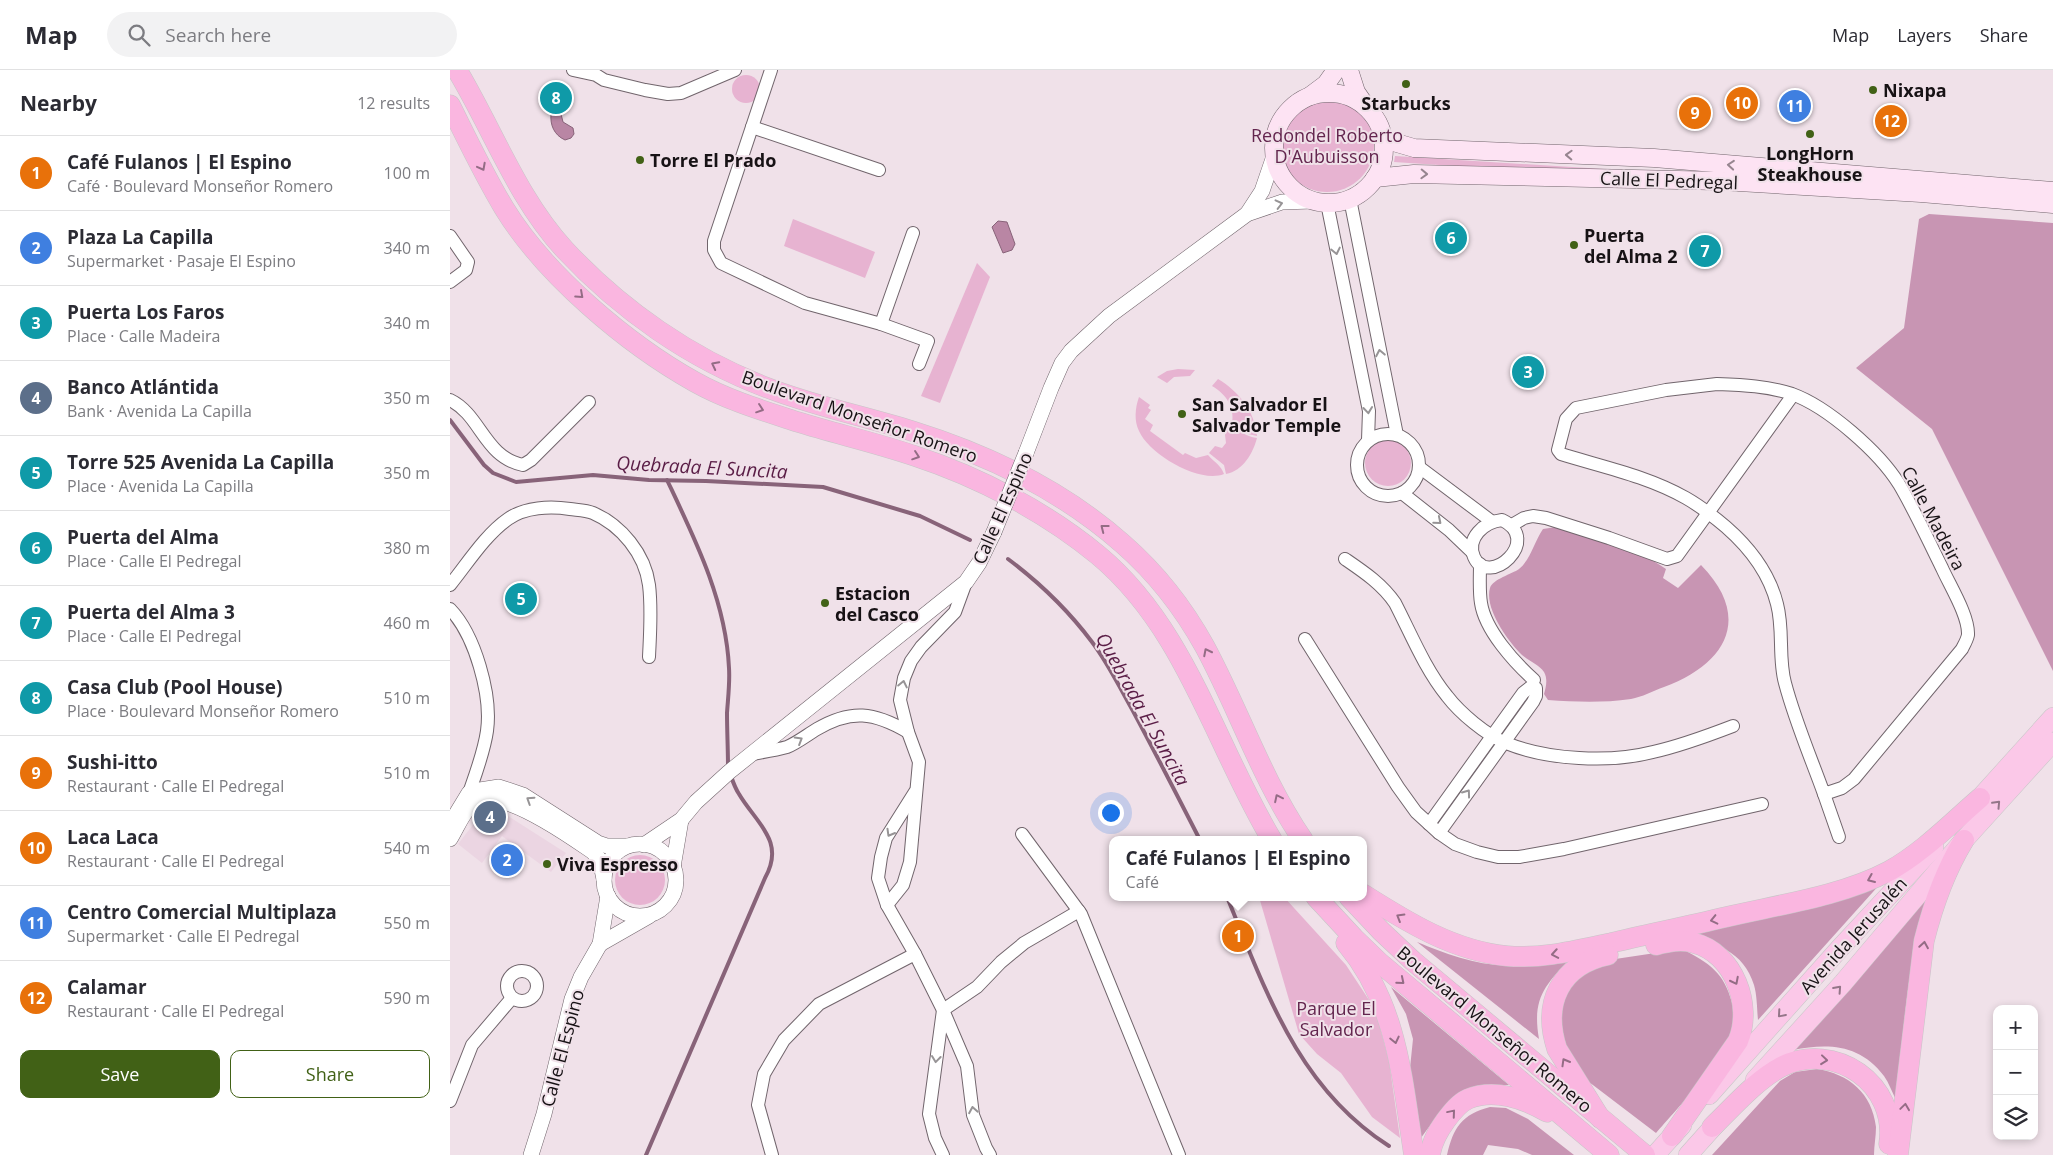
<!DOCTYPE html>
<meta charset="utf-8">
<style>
:root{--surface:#fff;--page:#f2f2f3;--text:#2b2b33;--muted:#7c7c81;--line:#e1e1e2;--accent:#416116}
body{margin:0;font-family:"Open Sans",sans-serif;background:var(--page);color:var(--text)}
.controls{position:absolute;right:15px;bottom:15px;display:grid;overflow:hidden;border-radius:10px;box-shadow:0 2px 8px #0003}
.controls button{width:45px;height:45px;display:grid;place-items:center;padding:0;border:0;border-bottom:1px solid var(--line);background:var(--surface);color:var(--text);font:25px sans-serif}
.you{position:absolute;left:660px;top:742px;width:18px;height:18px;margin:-12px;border:4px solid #fff;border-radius:50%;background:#1a73e8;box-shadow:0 0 0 8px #1a73e833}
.badge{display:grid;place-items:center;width:32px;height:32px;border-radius:50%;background:var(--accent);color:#fff;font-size:16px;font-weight:700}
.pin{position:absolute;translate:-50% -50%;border:2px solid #fff;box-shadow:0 1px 5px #0006}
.popup{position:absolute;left:659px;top:766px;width:258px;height:65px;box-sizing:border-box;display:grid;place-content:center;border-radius:10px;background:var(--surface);filter:drop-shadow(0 1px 4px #0005);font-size:16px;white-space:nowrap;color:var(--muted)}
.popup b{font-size:19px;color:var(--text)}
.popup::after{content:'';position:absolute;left:50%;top:100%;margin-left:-10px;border:10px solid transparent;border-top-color:var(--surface)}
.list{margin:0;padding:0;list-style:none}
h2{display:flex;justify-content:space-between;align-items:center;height:65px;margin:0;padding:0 20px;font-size:21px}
h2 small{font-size:16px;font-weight:400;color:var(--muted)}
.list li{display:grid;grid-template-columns:32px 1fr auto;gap:15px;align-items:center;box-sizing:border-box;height:75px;padding:0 20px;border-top:1px solid var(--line)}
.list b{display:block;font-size:19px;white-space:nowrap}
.list p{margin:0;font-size:16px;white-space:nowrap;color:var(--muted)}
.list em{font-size:16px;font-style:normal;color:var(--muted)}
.actions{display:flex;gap:10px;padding:15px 20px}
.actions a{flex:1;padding:11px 0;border:1px solid var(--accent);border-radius:10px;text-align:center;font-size:18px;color:var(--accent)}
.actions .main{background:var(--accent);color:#fff}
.icon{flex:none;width:28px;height:28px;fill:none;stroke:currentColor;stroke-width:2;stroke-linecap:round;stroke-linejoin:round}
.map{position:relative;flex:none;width:1603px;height:1085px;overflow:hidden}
header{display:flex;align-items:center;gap:30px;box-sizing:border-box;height:70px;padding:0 25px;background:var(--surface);border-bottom:1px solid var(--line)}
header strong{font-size:24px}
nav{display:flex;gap:28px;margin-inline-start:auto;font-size:18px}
.search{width:350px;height:45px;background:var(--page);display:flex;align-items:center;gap:12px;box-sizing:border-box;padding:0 18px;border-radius:28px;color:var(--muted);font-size:19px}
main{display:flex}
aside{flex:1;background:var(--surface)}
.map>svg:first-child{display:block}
</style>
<header>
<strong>Map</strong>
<div class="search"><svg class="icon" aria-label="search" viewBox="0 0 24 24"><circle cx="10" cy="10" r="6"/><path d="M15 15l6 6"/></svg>Search here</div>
<nav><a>Map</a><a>Layers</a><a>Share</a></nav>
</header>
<main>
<aside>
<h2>Nearby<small>12 results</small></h2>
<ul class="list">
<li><span class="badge" style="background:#e8710a">1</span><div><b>Café Fulanos | El Espino</b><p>Café · Boulevard Monseñor Romero</p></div><em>100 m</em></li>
<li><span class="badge" style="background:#3f7fe0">2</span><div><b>Plaza La Capilla</b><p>Supermarket · Pasaje El Espino</p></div><em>340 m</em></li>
<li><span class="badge" style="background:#0f9aa8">3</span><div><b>Puerta Los Faros</b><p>Place · Calle Madeira</p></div><em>340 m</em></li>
<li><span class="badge" style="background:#5c6f8a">4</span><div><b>Banco Atlántida</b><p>Bank · Avenida La Capilla</p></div><em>350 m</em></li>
<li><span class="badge" style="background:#0f9aa8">5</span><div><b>Torre 525 Avenida La Capilla</b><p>Place · Avenida La Capilla</p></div><em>350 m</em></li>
<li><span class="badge" style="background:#0f9aa8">6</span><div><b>Puerta del Alma</b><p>Place · Calle El Pedregal</p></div><em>380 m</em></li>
<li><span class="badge" style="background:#0f9aa8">7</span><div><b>Puerta del Alma 3</b><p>Place · Calle El Pedregal</p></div><em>460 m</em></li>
<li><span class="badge" style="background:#0f9aa8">8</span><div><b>Casa Club (Pool House)</b><p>Place · Boulevard Monseñor Romero</p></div><em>510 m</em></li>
<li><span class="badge" style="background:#e8710a">9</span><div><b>Sushi-itto</b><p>Restaurant · Calle El Pedregal</p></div><em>510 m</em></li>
<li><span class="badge" style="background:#e8710a">10</span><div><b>Laca Laca</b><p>Restaurant · Calle El Pedregal</p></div><em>540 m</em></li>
<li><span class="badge" style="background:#3f7fe0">11</span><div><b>Centro Comercial Multiplaza</b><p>Supermarket · Calle El Pedregal</p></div><em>550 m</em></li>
<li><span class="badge" style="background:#e8710a">12</span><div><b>Calamar</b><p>Restaurant · Calle El Pedregal</p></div><em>590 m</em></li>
</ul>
<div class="actions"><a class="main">Save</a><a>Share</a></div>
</aside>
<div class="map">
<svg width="1603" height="1085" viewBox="0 0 1603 1085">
<rect width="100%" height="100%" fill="#f0e1e9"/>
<!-- built -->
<polygon fill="#ebd5e2" points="44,737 116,783 101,802 52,766 32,793 8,774 33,742"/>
<!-- green -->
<g fill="#e7b3d1">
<circle cx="296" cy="19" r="14"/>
<circle cx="877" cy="75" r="47"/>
<polygon points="945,86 1603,127 1184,108 944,92"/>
<polygon points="343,149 425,182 415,208 334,176"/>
<polygon points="527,193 540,207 490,333 471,326"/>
<polygon points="728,299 745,300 740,306 724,307 717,313 707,307 717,301"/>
<path d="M 768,309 C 788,321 805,341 807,366 L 798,364 L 782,354 C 785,337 776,324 762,316 Z"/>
<path d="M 689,327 L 700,335 L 698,338 L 701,340 L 695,349 L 703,355 L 700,361 L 733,385 L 735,383 L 746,388 L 758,385 C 764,392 771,395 774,404 C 749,414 699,384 689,361 C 684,351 685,338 689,327 Z"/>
<path d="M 778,355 C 789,359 795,367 807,368 C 803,383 793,401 776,404 L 774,395 L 759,383 L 765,376 L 772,378 L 776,373 L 775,365 Z"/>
<circle cx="938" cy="393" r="23"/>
<circle cx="190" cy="810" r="25"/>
<polygon points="809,827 834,827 896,895 925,939 939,991 950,1068 922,1047 891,1003 867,984 849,964"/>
</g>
<!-- forest -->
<g fill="#c895b3">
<polygon points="1479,144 1603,153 1603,601 1482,359 1406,298 1454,258 1469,149"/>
<path d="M 1106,457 C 1142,468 1185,477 1216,499 L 1213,508 L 1228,518 L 1251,495 C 1303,548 1276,594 1214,617 C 1203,621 1192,627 1181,629 C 1153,633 1126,632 1098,630 L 1094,624 C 1096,617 1098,609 1094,602 C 1089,595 1079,591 1072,585 C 1058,571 1034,538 1040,518 C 1043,509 1062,504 1069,499 C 1081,489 1084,472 1093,459 Z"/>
<path d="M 1431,813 L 1308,950 C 1307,939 1307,925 1304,915 C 1294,881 1264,873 1235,862 Z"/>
<path d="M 1478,825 C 1457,891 1454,961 1446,1030 C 1442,1022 1439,1013 1434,1006 C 1410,974 1378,973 1343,980 Z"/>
<path d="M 967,872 C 996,884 1030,897 1063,895 C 1082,894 1101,890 1121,888 C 1094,916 1082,929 1089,969 Z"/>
<path d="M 1232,879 C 1259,893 1274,902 1282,933 C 1283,937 1286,943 1286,948 C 1287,976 1225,1041 1206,1063 L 1139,1012 L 1110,967 L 1108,939 L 1115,919 L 1152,891 Z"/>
<polygon points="941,917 1059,1015 1039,1015 984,1050 968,1072 959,1008 963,969 956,944"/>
<path d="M 1367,999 C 1399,1004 1422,1023 1426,1057 C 1426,1066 1424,1076 1424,1085 L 1262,1085 L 1330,1011 L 1345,1002 Z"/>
<path d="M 1040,1037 L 1056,1038 L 1078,1049 L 1124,1085 L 1082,1085 L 1068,1079 L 1038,1075 L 1033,1085 L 997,1085 C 1003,1058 1012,1044 1040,1037 Z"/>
</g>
<!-- water -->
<g fill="#b986a4" stroke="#886379">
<path d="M 104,42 L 111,44 L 113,52 L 123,58 L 124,64 L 121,68 L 115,70 C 104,65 100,55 101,44 Z"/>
<polygon points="548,151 557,152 565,174 562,180 553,183 542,157"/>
</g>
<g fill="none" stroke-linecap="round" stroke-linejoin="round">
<!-- stream -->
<g stroke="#886379" stroke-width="4">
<polyline points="0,350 34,395 43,403 66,412 143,405 199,410 256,411 373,417 470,446 520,470"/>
<path d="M 217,410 C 245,469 276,531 279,598 C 280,613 278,628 277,643 C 277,661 278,679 278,697"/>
<path d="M 558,489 C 590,513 618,540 642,572 C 658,593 670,618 683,641 C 706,684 728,727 750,770"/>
<path d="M 777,827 C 816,921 848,1018 939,1076"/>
<path d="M 196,1085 L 315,808 C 336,771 306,753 289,724 C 285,718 283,712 281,706"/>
</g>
<defs>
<g id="minor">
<polyline points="123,0 146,5 154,10 195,20 218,24 231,23 285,0"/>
<polyline points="321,0 264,171 264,180 271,193 355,233 431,254 478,271 469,294"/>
<polyline points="302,57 429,100"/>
<polyline points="900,129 947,365"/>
<polyline points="877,133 919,341 918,370"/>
<polyline points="0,166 18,192 16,200 0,212"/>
<polyline points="431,254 463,163"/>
<path d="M 1267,314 C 1293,315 1318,316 1342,324 C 1378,337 1429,382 1449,414 C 1465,441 1478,470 1492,498 C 1500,516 1519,546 1518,565 C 1517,570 1514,575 1512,579 L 1404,709 L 1392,718 L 1374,724 C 1361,688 1345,651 1335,613 C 1328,588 1334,560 1327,534 C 1319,502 1300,478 1276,457 C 1263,446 1250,436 1236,428 C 1197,406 1153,397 1111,384 L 1108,380 L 1116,349 L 1126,338 L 1216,320 Z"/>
<path d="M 0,330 C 31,345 34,387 73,395 L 81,390 L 139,332"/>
<circle cx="938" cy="395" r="31"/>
<polyline points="969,397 1041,451"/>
<polyline points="952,423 999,460 1022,482"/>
<path d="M 1052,450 C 1094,470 1038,519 1024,487 C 1016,468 1034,452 1052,450 Z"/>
<polyline points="1062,455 1074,448 1083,446 1096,448 1159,468 1217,489 1227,486 1343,325"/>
<path d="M 895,489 C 914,502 932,514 945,533 C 961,564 975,599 997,626 C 1010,643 1036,665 1056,673 C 1098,690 1160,693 1203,682 C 1230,676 1257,666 1283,656"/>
<path d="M 1030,494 C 1030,507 1029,521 1031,533 C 1035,560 1064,592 1084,610"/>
<path d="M 0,515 C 17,494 36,464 58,449 C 75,437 100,436 120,439 C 127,440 136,440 143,443 C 171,455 195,484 199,515 C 202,539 200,564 199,587"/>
<path d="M 0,539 C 25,565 42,625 37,661 C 34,682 26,703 19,723"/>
<polyline points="855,569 948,717 966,742 989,763 1005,774 1027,782 1048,787 1069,787 1114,779 1312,734"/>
<path d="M 302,684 C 314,682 326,680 337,677 C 347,673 357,665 367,659 C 401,639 424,642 458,662"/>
<polyline points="465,722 436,768 431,787 428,808 437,835 465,884 493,940 517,996 523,1045 536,1078 540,1085"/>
<polyline points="1374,724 1389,767"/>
<polyline points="979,754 1073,623 1082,616"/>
<polyline points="989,763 1083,632 1086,626 1086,618"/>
<polyline points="572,764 631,844 729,1085"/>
<polyline points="437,835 453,815 460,792 469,692 458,662 450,630 454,608 461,591 471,577 505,542 516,512"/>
<circle cx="72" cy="916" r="15"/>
<polyline points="0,1031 22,975 62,928"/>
<polyline points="322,1085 308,1035 314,1004 334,970 369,934 465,884"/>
<polyline points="493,1085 485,1068 479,1044 493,940 527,917 551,892 574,873 629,841"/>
</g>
<g id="tertiary">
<polyline points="797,144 812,121 824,86"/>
<polyline points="576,383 601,318 612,293 621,281 659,246 797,144 832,132 862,131"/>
<polyline points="0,754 19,723 30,720 49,717 73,725 148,773 157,776 177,776"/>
<path d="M 0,769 C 7,758 13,741 23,734 C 49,714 121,767 143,782 L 150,790 L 154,809"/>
<circle cx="190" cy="810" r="36"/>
<polyline points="194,775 231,750 246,732 279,702 516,512 529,493 544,462"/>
<polyline points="223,797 231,750"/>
<polyline points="150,874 199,846"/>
<polyline points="81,1085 94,1044 122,929 131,907 150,874 158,826"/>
</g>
<g id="secondary">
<polyline points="899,0 906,22 915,35"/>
<circle cx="879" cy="78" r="55"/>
<polyline points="860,26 876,14 886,0"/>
<polyline points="933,69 964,78 1204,88 1603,121"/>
<polyline points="925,108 964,104 1272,111 1471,123 1603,134"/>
</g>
<g id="primary">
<polyline points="1520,739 1603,647"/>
<polyline points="1305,1010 1393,913 1514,770 1603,672"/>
<polyline points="1259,1025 1390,878 1484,777"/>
<polyline points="1205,1085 1232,1055"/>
<polyline points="1238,1085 1272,1047"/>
</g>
<g id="trunk">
<path d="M 7,0 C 43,60 67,128 115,180 C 171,240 241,289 318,318 C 364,336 414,346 462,361 C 539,385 612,420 673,474 C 705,502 734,539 755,577 C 789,640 812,710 853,770"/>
<path d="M 0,35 C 17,69 34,105 54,138 C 95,205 177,274 245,312 C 277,330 314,341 348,352 C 387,364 427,373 465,386 C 529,407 596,442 648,485 C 736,558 765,675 822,770"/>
<path d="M 913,824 C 957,852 1004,881 1057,886 C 1093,889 1127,880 1161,873 C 1200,864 1238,856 1276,847 C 1327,835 1392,826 1439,801 C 1472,783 1501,753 1530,728"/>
<polyline points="866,827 904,868 930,893 1159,1085"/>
<polyline points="899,827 931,861 963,891 1195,1085"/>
<path d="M 896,873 C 948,935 952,1009 964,1085"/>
<path d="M 1206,875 C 1218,872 1231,869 1244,873 C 1284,883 1303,936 1288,971 L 1222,1066"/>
<path d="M 1150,1048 L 1107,979 C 1092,933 1110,895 1158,885"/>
<path d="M 1262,1057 C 1283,1037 1305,1011 1331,997 C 1385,970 1448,1014 1439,1074"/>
<path d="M 980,1085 C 982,1071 988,1061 996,1050 C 1002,1042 1009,1033 1018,1029 C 1044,1018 1075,1029 1097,1042"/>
<path d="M 1448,1085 L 1474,871 C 1483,835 1495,801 1514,770"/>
</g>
</defs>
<!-- minor casing -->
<use href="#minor" stroke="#71656c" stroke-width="14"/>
<!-- tertiary casing -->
<use href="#tertiary" stroke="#71656c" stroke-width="16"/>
<!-- secondary casing -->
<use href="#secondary" stroke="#71656c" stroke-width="19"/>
<!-- primary casing -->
<use href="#primary" stroke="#c7c6c7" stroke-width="20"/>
<!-- trunk casing -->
<use href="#trunk" stroke="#c7c6c7" stroke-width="21"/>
<!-- minor -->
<use href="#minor" stroke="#fff" stroke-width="12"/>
<!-- tertiary -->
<use href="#tertiary" stroke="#fff" stroke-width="15"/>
<!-- secondary -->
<use href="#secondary" stroke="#fde3f3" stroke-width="18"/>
<!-- primary -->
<use href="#primary" stroke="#fbc8e8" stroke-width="19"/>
<!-- trunk -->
<use href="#trunk" stroke="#fab6e0" stroke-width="20"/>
<defs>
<polyline id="tertiary-bridge" points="544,462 576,383"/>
</defs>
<!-- tertiary-bridge casing -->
<use href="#tertiary-bridge" stroke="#71656c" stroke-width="16" stroke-linecap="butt"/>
<!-- tertiary-bridge -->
<use href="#tertiary-bridge" stroke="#fff" stroke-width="15"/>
</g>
<!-- one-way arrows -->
<defs><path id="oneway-chevron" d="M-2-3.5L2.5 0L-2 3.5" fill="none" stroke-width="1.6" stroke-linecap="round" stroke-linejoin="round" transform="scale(1.25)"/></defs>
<g stroke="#96858f">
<use href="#oneway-chevron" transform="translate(1119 85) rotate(-178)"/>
<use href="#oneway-chevron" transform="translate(1281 95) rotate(-175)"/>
<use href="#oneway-chevron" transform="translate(974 104) rotate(2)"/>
</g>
<g stroke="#946c85">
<use href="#oneway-chevron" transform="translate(32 97) rotate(62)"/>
<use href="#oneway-chevron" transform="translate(130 225) rotate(42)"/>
<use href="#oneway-chevron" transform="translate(265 295) rotate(-153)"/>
<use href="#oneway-chevron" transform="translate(310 339) rotate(19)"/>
<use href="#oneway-chevron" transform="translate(466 386) rotate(19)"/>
<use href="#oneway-chevron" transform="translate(654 458) rotate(-142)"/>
<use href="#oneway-chevron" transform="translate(757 582) rotate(-117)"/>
<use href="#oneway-chevron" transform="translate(828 728) rotate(-116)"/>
<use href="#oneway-chevron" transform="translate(1421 809) rotate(157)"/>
<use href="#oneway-chevron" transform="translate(950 847) rotate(-149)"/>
<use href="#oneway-chevron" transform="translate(1264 850) rotate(167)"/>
<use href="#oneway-chevron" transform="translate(1474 875) rotate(-81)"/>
<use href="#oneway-chevron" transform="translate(1105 884) rotate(170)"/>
<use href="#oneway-chevron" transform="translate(951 911) rotate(40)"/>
<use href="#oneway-chevron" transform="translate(1285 911) rotate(63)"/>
<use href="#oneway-chevron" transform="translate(945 970) rotate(77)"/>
<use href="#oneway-chevron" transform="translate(1374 990) rotate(6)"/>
<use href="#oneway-chevron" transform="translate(1115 992) rotate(-120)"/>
<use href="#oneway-chevron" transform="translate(1455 1037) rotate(-82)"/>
<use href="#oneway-chevron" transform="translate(1002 1043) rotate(-50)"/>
</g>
<g stroke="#979496">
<use href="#oneway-chevron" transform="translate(829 134) rotate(-14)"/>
<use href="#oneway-chevron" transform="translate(886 181) rotate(78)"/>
<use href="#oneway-chevron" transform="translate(930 283) rotate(-101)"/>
<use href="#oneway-chevron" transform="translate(918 340) rotate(84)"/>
<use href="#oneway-chevron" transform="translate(988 451) rotate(40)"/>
<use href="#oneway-chevron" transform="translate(453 614) rotate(-78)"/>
<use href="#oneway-chevron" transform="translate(349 670) rotate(-31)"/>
<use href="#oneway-chevron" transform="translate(1017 723) rotate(-54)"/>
<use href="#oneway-chevron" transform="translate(80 730) rotate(-147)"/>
<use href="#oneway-chevron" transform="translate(440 763) rotate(120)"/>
<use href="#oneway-chevron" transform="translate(486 989) rotate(97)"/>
<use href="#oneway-chevron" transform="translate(523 1040) rotate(-100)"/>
</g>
<g stroke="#947689">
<use href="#oneway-chevron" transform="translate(1547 734) rotate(-47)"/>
<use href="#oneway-chevron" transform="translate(1388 919) rotate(-48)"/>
<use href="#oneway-chevron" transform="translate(1331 944) rotate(131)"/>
</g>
<!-- markers -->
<g fill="#416116" stroke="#f0e1e9" stroke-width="2">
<circle cx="956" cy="14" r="5"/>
<circle cx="1423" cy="20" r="5"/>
<circle cx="1360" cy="64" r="5"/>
<circle cx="190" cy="90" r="5"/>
<circle cx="1124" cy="175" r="5"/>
<circle cx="732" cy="344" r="5"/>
<circle cx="375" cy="533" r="5"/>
<circle cx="97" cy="794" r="5"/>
</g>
<g text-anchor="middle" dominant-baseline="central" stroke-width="4" stroke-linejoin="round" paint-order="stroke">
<!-- poi labels -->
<g font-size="18" font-weight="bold" fill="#171215" stroke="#f0e1e9" text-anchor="start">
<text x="1433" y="20">Nixapa</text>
<text x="956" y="33" text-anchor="middle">Starbucks</text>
<text x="1360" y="83" text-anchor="middle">LongHorn<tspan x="1360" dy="21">Steakhouse</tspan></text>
<text x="200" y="90">Torre El Prado</text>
<text x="1134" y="165">Puerta<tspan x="1134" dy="21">del Alma 2</tspan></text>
<text x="742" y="334">San Salvador El<tspan x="742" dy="21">Salvador Temple</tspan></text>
<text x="385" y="523">Estacion<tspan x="385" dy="21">del Casco</tspan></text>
<text x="107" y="794">Viva Espresso</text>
</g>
<!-- park labels -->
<g font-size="18" fill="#63254e" stroke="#f0e1e9">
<text x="877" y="65">Redondel Roberto<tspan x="877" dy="21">D'Aubuisson</tspan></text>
<text x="886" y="938">Parque El<tspan x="886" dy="21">Salvador</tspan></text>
</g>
<!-- street labels -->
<g font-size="18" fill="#171215" stroke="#f0e1e9">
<text transform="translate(1219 110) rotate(2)">Calle El Pedregal</text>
<text transform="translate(410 346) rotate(19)">Boulevard Monseñor Romero</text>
<text transform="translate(552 438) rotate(-66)">Calle El Espino</text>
<text transform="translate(1484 448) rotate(62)">Calle Madeira</text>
<text transform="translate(1403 865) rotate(-48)">Avenida Jerusalén</text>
<text transform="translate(1045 959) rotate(40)">Boulevard Monseñor Romero</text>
<text transform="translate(112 978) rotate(-75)">Calle El Espino</text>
</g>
<!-- water labels -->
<g font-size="19" font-style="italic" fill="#5a1d46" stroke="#f0e1e9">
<text transform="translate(252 397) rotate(3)">Quebrada El Suncita</text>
<text transform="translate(693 639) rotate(61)">Quebrada El Suncita</text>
</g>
</g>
</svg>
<div class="controls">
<button>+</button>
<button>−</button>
<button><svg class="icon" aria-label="layers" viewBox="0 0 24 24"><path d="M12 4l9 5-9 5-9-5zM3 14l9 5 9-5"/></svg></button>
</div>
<div class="you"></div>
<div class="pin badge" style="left:788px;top:866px;background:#e8710a">1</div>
<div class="popup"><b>Café Fulanos | El Espino</b>Café</div>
<div class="pin badge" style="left:57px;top:790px;background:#3f7fe0">2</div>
<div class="pin badge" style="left:1078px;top:302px;background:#0f9aa8">3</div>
<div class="pin badge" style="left:40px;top:747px;background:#5c6f8a">4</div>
<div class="pin badge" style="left:71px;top:529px;background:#0f9aa8">5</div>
<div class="pin badge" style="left:1001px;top:168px;background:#0f9aa8">6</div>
<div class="pin badge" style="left:1255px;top:181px;background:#0f9aa8">7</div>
<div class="pin badge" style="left:106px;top:28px;background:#0f9aa8">8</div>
<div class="pin badge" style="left:1245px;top:43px;background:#e8710a">9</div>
<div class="pin badge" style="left:1292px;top:33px;background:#e8710a">10</div>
<div class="pin badge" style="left:1345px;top:36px;background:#3f7fe0">11</div>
<div class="pin badge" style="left:1441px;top:51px;background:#e8710a">12</div>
</div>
</main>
